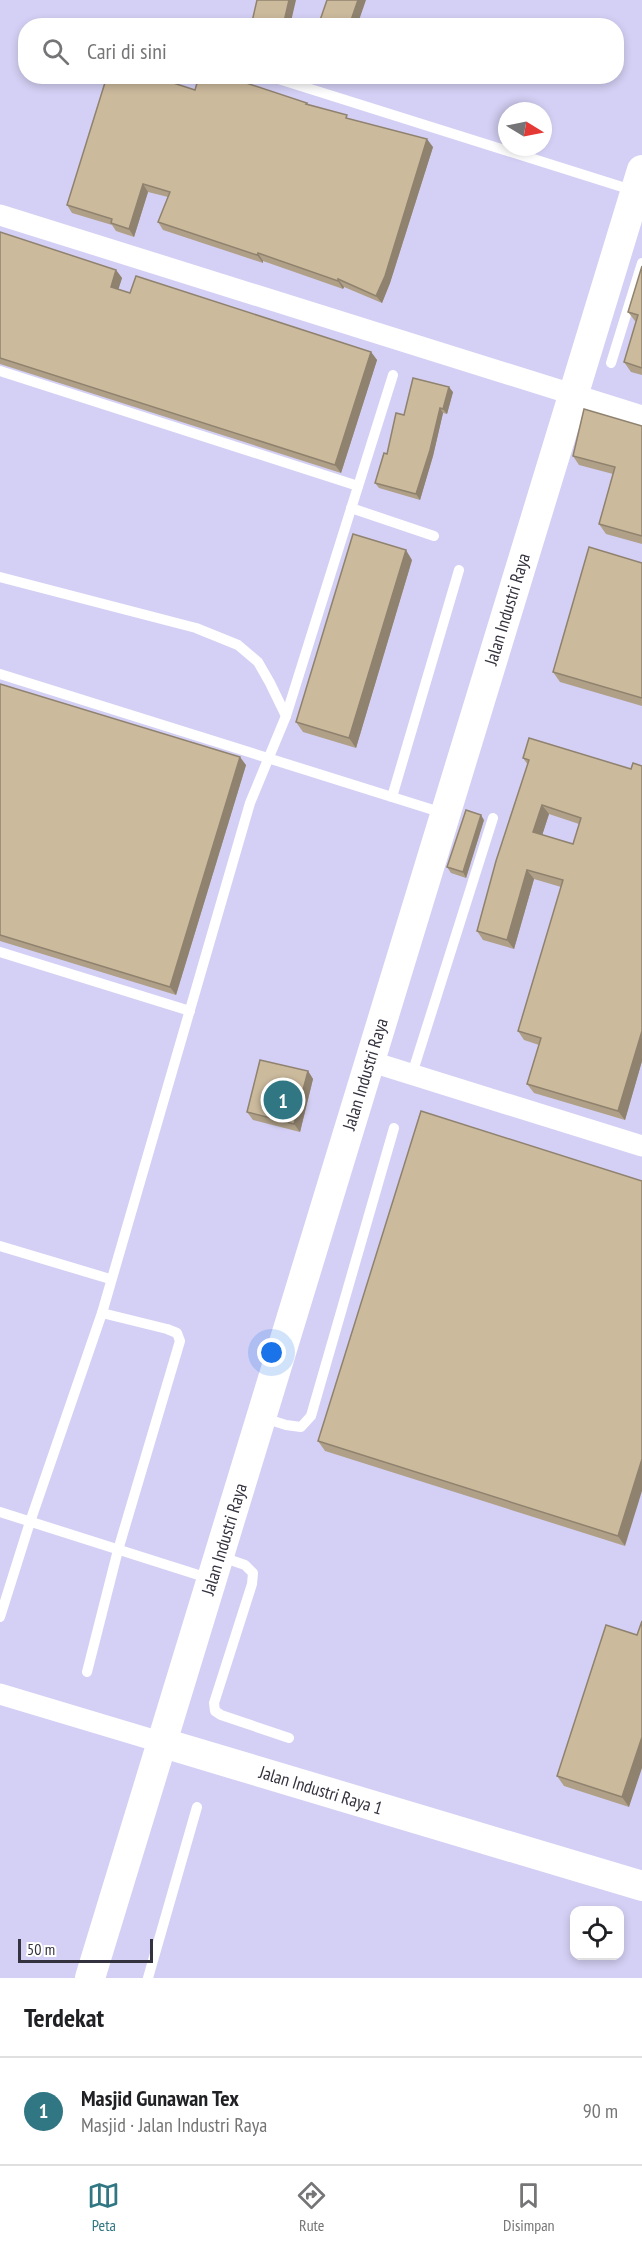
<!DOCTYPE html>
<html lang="id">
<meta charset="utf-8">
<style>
:root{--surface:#fff;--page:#f2f2f2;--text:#202124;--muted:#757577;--line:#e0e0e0;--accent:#307783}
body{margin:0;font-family:"PT Sans Narrow",sans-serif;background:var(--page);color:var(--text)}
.controls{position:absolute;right:18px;bottom:18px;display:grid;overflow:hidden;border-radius:12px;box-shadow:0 3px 9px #0003}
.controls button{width:54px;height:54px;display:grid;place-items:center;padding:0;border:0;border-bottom:2px solid var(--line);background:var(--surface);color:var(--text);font:30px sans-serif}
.compass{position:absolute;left:498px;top:102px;width:54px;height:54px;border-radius:50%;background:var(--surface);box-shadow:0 3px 9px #0003;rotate:100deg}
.scale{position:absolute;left:18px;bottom:15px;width:135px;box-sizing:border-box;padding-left:6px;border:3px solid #34323e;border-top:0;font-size:16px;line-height:21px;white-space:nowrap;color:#34323e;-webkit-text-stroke:4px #fff;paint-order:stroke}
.you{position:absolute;left:272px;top:1353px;width:21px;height:21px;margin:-15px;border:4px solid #fff;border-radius:50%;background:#1a73e8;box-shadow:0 0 0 9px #1a73e833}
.badge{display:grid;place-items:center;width:39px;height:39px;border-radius:50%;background:var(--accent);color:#fff;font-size:20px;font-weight:700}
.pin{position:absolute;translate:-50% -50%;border:3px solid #fff;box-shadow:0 2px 6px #0006}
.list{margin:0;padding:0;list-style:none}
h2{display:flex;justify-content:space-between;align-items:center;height:78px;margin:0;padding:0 24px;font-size:26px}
h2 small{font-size:20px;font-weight:400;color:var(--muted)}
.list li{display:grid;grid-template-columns:39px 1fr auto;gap:18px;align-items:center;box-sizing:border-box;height:108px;padding:0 24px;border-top:2px solid var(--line)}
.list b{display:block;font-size:22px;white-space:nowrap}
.list p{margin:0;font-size:20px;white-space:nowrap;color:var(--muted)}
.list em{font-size:20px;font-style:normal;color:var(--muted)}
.icon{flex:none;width:33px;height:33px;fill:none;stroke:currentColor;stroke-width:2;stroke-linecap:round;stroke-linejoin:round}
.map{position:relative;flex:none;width:642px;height:1978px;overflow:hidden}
.search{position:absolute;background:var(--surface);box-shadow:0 3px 9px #0003;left:18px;right:18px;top:18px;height:66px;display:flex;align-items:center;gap:15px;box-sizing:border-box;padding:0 21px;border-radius:24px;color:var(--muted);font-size:22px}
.sheet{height:186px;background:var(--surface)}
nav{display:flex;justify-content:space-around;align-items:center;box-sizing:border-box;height:84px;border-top:2px solid var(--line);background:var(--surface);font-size:16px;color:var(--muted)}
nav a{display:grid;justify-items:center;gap:3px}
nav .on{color:var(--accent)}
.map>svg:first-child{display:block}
</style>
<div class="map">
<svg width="642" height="1978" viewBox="0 0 642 1978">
<rect width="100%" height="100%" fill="#e0ddfb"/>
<!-- built -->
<path fill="#d4d0f5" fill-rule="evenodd" d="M 0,0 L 642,0 L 642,1978 L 0,1978 ZM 26,26 L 616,26 L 616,76 L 26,76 ZM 507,111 L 543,111 L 543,147 L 507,147 ZM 574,1910 L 620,1910 L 620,1956 L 574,1956 Z"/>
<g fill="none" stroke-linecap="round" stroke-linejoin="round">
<!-- lane -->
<g stroke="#fff" stroke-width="10">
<polyline points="269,76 635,191"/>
<polyline points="611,363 642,263"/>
<polyline points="0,371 358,486"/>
<polyline points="351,508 434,536"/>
<polyline points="0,577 196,628 238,645 258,662 270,683 286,716"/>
<polyline points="0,674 443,813"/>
<polyline points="392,797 459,570"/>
<polyline points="0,952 190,1011"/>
<polyline points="412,1074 493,818"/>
<polyline points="0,1246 110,1279"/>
<polyline points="264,1418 286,1425 301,1427 311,1416 394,1128"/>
<polyline points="0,1512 211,1579"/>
<polyline points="219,1556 245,1565 253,1573 252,1584 214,1703 215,1711 221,1715 289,1738"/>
<polyline points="0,1617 30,1522 102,1313 250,803 286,716 393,375"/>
<polyline points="87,1672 118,1550 180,1341 177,1333 167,1329 102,1313"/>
<polyline points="148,1978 197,1807"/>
</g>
<!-- street -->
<g stroke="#fff" stroke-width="21">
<polyline points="0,215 642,416"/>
<polyline points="369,1061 642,1146"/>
<polyline points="0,1694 160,1742"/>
</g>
<!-- secondary -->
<g stroke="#fff" stroke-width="30">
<polyline points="160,1742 642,1886"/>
<polyline points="90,1978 642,170"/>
</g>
</g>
<!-- wall -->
<g fill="#afa087" fill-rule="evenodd">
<polygon points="229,78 307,103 309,105 433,147 390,283 382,303 344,287 343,289 263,261 263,263 163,230 158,222 168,197 148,192 134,237 116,231 112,225 72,213 67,205 195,90"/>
<polygon points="0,232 116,270 122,278 118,289 130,293 371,352 377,360 341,473 0,364"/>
<polygon points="642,266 642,375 631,372 624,362 636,322 635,321 628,312"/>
<polygon points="453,392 447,414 443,413 433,456 420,500 379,488 375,483 404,415"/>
<polygon points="642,426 642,544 606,534 599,524 613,474 579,465 573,456"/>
<polygon points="412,560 356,748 303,732 296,722"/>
<polygon points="642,563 642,706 560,682 553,672"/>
<polygon points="0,684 246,765 176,995 0,941"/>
<path d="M 523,758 L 631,769 L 642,766 L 642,1061 L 625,1120 L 534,1093 L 527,1084 L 539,1045 L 524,1040 L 518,1031 L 561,887 L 534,879 L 514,949 L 483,940 L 477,931 L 528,765 ZM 549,814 L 579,824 L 573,844 L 542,835 Z"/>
<polygon points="484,820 466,878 451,873 447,867"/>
<polygon points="308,1071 313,1079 300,1132 253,1120 247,1112"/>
<polygon points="421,1111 625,1546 325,1451 318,1441"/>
<polygon points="637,1635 629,1807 564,1786 557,1776"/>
</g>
<!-- shaded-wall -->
<g fill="#8f826e">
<polygon points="289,0 296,0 290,26 283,26"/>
<polygon points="358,0 366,0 357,26 349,26"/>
<polygon points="427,139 433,147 390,283 382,303 376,296"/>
<polygon points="143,184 148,192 134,237 129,229"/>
<polygon points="258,253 263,261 263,263 257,255"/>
<polygon points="116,270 122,278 117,294 111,287"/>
<polygon points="338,279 344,287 343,289 338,281"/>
<polygon points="371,352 377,360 341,473 335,465"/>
<polygon points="449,387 453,392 447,414 443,409"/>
<polygon points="440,408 443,413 433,456 420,500 416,494"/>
<polygon points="406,550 412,560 356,748 349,738"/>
<polygon points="240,757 246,765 176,995 170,987"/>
<polygon points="542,805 549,814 540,842 533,832"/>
<polygon points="481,815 484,820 466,878 463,872"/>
<polygon points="527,870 534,879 514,949 507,940"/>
<polygon points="642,1031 642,1061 625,1120 618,1111"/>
<polygon points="308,1071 313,1079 300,1132 294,1124"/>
<polygon points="642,1459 642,1491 625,1546 618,1536"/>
<polygon points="642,1737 642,1768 629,1807 622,1797"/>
</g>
<!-- building -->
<g fill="#ccba9d" stroke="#8f826e" stroke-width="1.5" fill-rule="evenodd">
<polygon points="257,0 289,0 283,26 251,26"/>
<polygon points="327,0 358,0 349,26 318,26"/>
<polygon points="107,76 152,76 195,90 199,76 225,76 307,103 306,104 347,115 346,118 427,139 385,276 376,296 338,279 338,281 258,253 257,255 158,222 170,192 143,184 129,229 111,223 112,219 67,205"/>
<polygon points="0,232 116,270 111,287 130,293 136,276 371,352 335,465 0,358"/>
<polygon points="642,266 642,368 624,362 638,315 628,312"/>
<polygon points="413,378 449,387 443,409 440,408 430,450 416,494 375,483 384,453 387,454 396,413 404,415"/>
<polygon points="584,409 642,426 642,536 599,524 615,467 573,456"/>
<polygon points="353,534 406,550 349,738 296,722"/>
<polygon points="589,547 642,563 642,698 553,672"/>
<polygon points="0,684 240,757 170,987 0,935"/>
<path d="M 529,738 L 631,769 L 633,763 L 642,766 L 642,1031 L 618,1111 L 527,1084 L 541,1038 L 518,1031 L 563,880 L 527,870 L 507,940 L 477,931 L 496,861 L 529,760 L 523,758 ZM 542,805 L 581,818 L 573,844 L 533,832 Z"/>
<polygon points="466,810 481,815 463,872 447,867"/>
<polygon points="260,1060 308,1071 294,1124 247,1112"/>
<polygon points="421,1111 642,1181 642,1459 618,1536 318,1441"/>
<polygon points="642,1621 642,1737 622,1797 557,1776 606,1625 637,1635"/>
</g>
<g text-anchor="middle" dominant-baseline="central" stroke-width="6" stroke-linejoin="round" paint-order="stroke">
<!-- street labels -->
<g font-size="18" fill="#34323e" stroke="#fff">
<text transform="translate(507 609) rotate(-73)">Jalan Industri Raya</text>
<text transform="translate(365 1074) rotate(-73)">Jalan Industri Raya</text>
<text transform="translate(224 1539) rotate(-73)">Jalan Industri Raya</text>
<text transform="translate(321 1790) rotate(17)">Jalan Industri Raya 1</text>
</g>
</g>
</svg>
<div class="controls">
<button><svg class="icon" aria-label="locate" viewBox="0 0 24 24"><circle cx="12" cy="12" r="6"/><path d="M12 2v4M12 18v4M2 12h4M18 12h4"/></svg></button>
</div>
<svg class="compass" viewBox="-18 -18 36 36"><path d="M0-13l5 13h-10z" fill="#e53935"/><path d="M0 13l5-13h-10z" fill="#757577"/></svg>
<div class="scale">50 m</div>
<div class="you"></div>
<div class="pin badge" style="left:283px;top:1100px">1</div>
<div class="search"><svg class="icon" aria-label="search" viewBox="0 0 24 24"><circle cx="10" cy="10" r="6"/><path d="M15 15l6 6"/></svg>Cari di sini</div>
</div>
<section class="sheet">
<h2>Terdekat<small></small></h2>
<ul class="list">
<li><span class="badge">1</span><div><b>Masjid Gunawan Tex</b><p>Masjid · Jalan Industri Raya</p></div><em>90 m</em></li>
</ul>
</section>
<nav>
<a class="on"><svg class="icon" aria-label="map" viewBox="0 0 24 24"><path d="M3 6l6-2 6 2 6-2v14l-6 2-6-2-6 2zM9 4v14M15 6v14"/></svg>Peta</a>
<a><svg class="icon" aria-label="directions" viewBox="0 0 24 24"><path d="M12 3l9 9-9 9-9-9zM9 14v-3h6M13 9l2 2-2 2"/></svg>Rute</a>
<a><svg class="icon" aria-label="saved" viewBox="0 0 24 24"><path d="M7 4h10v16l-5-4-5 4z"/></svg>Disimpan</a>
</nav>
